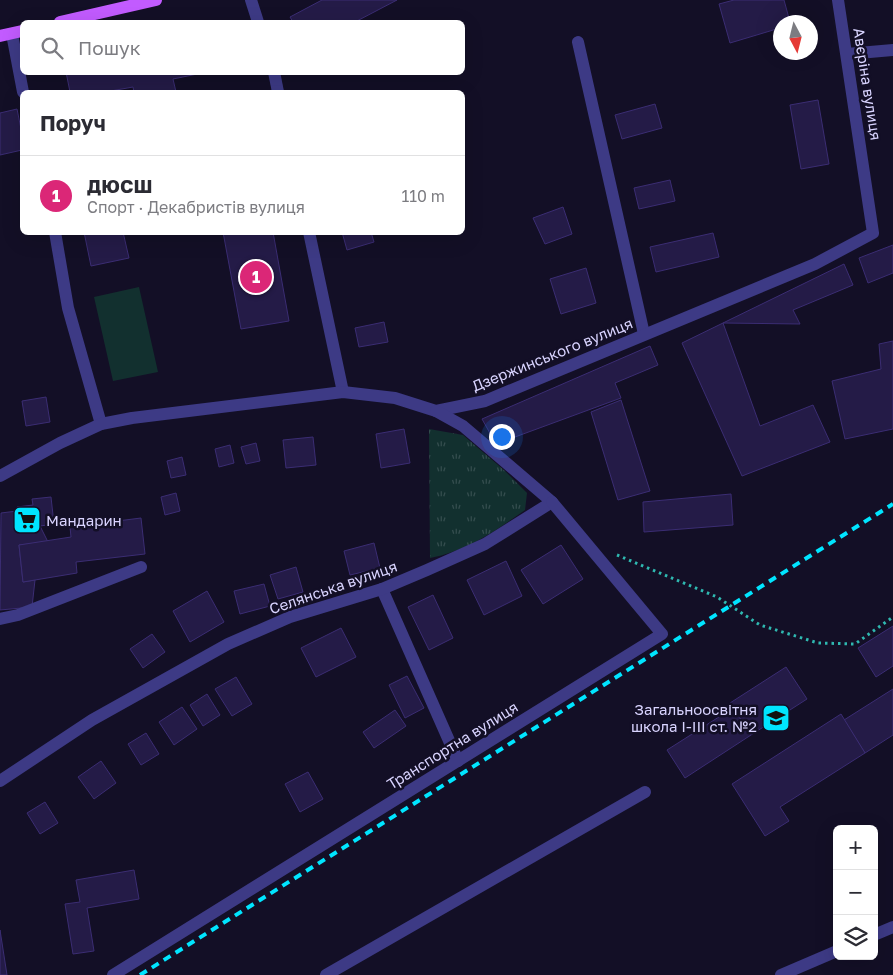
<!DOCTYPE html>
<html lang="uk">
<meta charset="utf-8">
<style>
:root{--surface:#fff;--page:#f7f7f7;--text:#2b2b33;--muted:#7c7c81;--line:#e1e1e2;--accent:#db2777}
body{margin:0;font-family:"Golos Text",sans-serif;background:var(--page);color:var(--text)}
.controls{position:absolute;right:15px;bottom:15px;display:grid;overflow:hidden;border-radius:8px;box-shadow:0 5px 20px #0002}
.controls button{width:45px;height:45px;display:grid;place-items:center;padding:0;border:0;border-bottom:1px solid var(--line);background:var(--surface);color:var(--text);font:25px sans-serif}
.compass{position:absolute;left:773px;top:15px;width:45px;height:45px;border-radius:50%;background:var(--surface);box-shadow:0 5px 20px #0002;rotate:173deg}
.you{position:absolute;left:501px;top:436px;width:18px;height:18px;margin:-12px;border:4px solid #fff;border-radius:50%;background:#1a73e8;box-shadow:0 0 0 8px #1a73e833}
.badge{display:grid;place-items:center;width:32px;height:32px;border-radius:50%;background:var(--accent);color:#fff;font-size:16px;font-weight:700}
.pin{position:absolute;translate:-50% -50%;border:2px solid #fff;box-shadow:0 1px 5px #0006}
.list{margin:0;padding:0;list-style:none}
h2{display:flex;justify-content:space-between;align-items:center;height:65px;margin:0;padding:0 20px;font-size:21px}
h2 small{font-size:16px;font-weight:400;color:var(--muted)}
.list li{display:grid;grid-template-columns:32px 1fr auto;gap:15px;align-items:center;box-sizing:border-box;height:80px;padding:0 20px;border-top:1px solid var(--line)}
.list b{display:block;font-size:19px;white-space:nowrap}
.list p{margin:0;font-size:16px;white-space:nowrap;color:var(--muted)}
.list em{font-size:16px;font-style:normal;color:var(--muted)}
.icon{flex:none;width:28px;height:28px;fill:none;stroke:currentColor;stroke-width:2;stroke-linecap:round;stroke-linejoin:round}
.map{position:relative;flex:none;width:893px;height:975px;overflow:hidden}
.search{position:absolute;background:var(--surface);box-shadow:0 5px 20px #0002;left:20px;top:20px;width:445px;height:55px;display:flex;align-items:center;gap:12px;box-sizing:border-box;padding:0 18px;border-radius:8px;color:var(--muted);font-size:19px}
.panel{position:absolute;background:var(--surface);box-shadow:0 5px 20px #0002;left:20px;top:90px;width:445px;height:145px;border-radius:8px}
.map>svg:first-child{display:block}
</style>
<div class="map">
<svg width="893" height="975" viewBox="0 0 893 975">
<defs>
<pattern id="grass-tufts" width="24" height="20" patternUnits="userSpaceOnUse" patternTransform="scale(1.25)"><rect width="24" height="20" fill="#12302f"/><path d="M3 7l-1-3M5 7V3M7 7l1-3M15 17l-1-3M17 17v-4M19 17l1-3" fill="none" stroke="#344d4e"/></pattern>
</defs>
<rect width="100%" height="100%" fill="#130f26"/>
<!-- grass -->
<path fill="url(#grass-tufts)" d="M 429,429 L 463,435 L 505,471 L 527,493 L 525,510 C 495,531 467,551 430,558 Z"/>
<!-- park -->
<polygon fill="#12302f" points="139,287 158,372 113,381 94,297"/>
<!-- building -->
<g fill="#241b47" stroke="#3b2d73">
<polygon points="322,0 397,0 355,22 293,22 290,17"/>
<polygon points="734,0 784,0 790,22 780,22 780,28 730,43 719,4"/>
<polygon points="66,72 207,72 173,79 176,92 134,92 133,87 105,92 70,92"/>
<polygon points="818,100 829,164 801,169 790,105"/>
<polygon points="655,104 662,128 622,139 615,115"/>
<polygon points="17,109 22,134 22,150 0,155 0,113"/>
<polygon points="670,180 675,201 639,209 634,188"/>
<polygon points="563,207 572,234 545,244 533,218"/>
<polygon points="84,232 123,232 129,258 91,266"/>
<polygon points="223,232 273,232 289,321 241,329"/>
<polygon points="342,232 371,232 374,242 347,250"/>
<polygon points="713,233 719,257 656,272 650,247"/>
<polygon points="893,245 893,273 868,283 859,258"/>
<polygon points="844,264 853,285 793,310 800,324 723,323"/>
<polygon points="586,268 596,303 561,314 550,279"/>
<polygon points="384,322 388,342 359,347 355,328"/>
<polygon points="723,323 760,426 813,405 830,442 742,476 682,343"/>
<polygon points="893,341 893,429 845,439 832,381 881,369 879,344"/>
<polygon points="650,346 658,365 615,383 621,398 496,444 482,419"/>
<polygon points="46,397 50,422 26,426 22,401"/>
<polygon points="621,400 650,491 618,500 591,412"/>
<polygon points="404,429 410,463 381,468 376,434"/>
<polygon points="313,437 316,465 286,468 283,440"/>
<polygon points="256,443 260,461 246,464 241,447"/>
<polygon points="230,445 234,463 219,467 215,449"/>
<polygon points="182,457 186,475 171,478 167,461"/>
<polygon points="176,493 180,511 165,515 161,497"/>
<polygon points="731,494 733,525 644,532 643,502"/>
<polygon points="51,497 54,524 40,526 48,542 19,545 23,582 35,580 32,607 0,610 1,513 17,511 17,507 33,505 32,499"/>
<polygon points="141,518 145,554 76,562 77,573 23,582 19,545 71,537 70,527"/>
<polygon points="374,543 380,568 350,575 344,551"/>
<polygon points="561,545 583,579 543,604 521,570"/>
<polygon points="506,561 522,596 484,615 467,580"/>
<polygon points="296,567 303,592 278,599 270,575"/>
<polygon points="264,584 270,606 240,614 234,591"/>
<polygon points="207,591 224,622 190,642 173,611"/>
<polygon points="433,595 453,638 429,650 408,607"/>
<polygon points="893,626 893,666 876,677 858,648"/>
<polygon points="341,628 356,657 316,677 301,648"/>
<polygon points="152,634 165,652 143,668 130,649"/>
<polygon points="786,667 807,699 751,735 730,703"/>
<polygon points="407,676 424,708 405,718 389,685"/>
<polygon points="236,677 252,704 232,716 215,689"/>
<polygon points="893,689 893,735 865,753 844,720"/>
<polygon points="207,694 220,715 203,726 190,705"/>
<polygon points="182,707 197,729 174,745 159,722"/>
<polygon points="733,708 751,735 685,778 667,750"/>
<polygon points="395,710 406,726 374,748 363,732"/>
<polygon points="841,714 865,753 780,807 789,821 765,836 732,784"/>
<polygon points="146,733 159,754 141,765 128,744"/>
<polygon points="101,761 116,783 94,799 78,777"/>
<polygon points="308,772 323,799 300,812 285,784"/>
<polygon points="45,802 58,823 40,834 27,813"/>
<polygon points="134,870 139,899 87,908 94,951 73,954 65,904 80,902 76,880"/>
<polygon points="0,930 7,975 0,975"/>
</g>
<g fill="none" stroke-linecap="round" stroke-linejoin="round">
<!-- path -->
<polyline stroke="#2fb8b0" stroke-width="3" stroke-dasharray="2.5 4" stroke-linecap="butt" points="617,555 717,597 760,625 818,643 855,644 893,617"/>
<!-- minor -->
<g stroke="#3d3a85" stroke-width="12">
<polyline points="251,0 258,22"/>
<polyline points="12,34 23,92"/>
<polyline points="578,42 644,334"/>
<polyline points="847,54 893,50"/>
<polyline points="274,72 278,92"/>
<polyline points="55,232 68,308 101,424"/>
<polyline points="309,232 343,392"/>
<polyline points="0,476 60,443 101,424 132,418 343,392 395,398 436,411 485,401 815,264 873,233 838,0"/>
<polyline points="382,589 458,761"/>
<polyline points="0,619 18,615 141,567"/>
<polyline points="0,781 92,720 228,644 290,617 382,589 427,570 485,544 552,502 463,426 436,411"/>
<polyline points="874,935 893,927"/>
<polyline points="113,975 662,634 552,502"/>
<polyline points="326,975 645,792"/>
<polyline points="781,975 837,951"/>
</g>
<!-- major -->
<g stroke="#c25bff" stroke-width="12">
<polyline points="60,22 156,0"/>
<polyline points="0,36 22,31"/>
</g>
<!-- rail -->
<polyline stroke="#00e5ff" stroke-width="4" stroke-dasharray="8 6" stroke-linecap="butt" points="140,975 893,504"/>
</g>
<!-- icons -->
<defs>
<symbol id="supermarket-square" viewBox="-11 -11 22 22"><rect x="-9" y="-9" width="18" height="18" rx="4" fill="#00e5ff" stroke="#130f26"/><path d="M-6-5.5h2.5l.6 2H6L4.5 2H-2.5L-4.4-4H-6ZM-1.5 3.2a1.3 1.3 0 1 0 .1 0ZM3 3.2a1.3 1.3 0 1 0 .1 0Z" fill="#111"/></symbol>
<symbol id="school-square" viewBox="-11 -11 22 22"><rect x="-9" y="-9" width="18" height="18" rx="4" fill="#00e5ff" stroke="#130f26"/><path d="M0-5L7-2L0 1L-7-2ZM-4 1L0 2.5L4 1V4Q0 6-4 4Z" fill="#111"/></symbol>
</defs>
<g fill-rule="evenodd">
<use href="#supermarket-square" x="11" y="504" width="32" height="32"/>
<use href="#school-square" x="760" y="702" width="32" height="32"/>
</g>
<g text-anchor="middle" dominant-baseline="central" stroke-width="5" stroke-linejoin="round" paint-order="stroke">
<!-- street labels -->
<g font-size="15" fill="#d9d4ff" stroke="#130f26">
<text transform="translate(868 84) rotate(81)">Авєріна вулиця</text>
<text transform="translate(552 354) rotate(-22)">Дзержинського вулиця</text>
<text transform="translate(333 587) rotate(-19)">Селянська вулиця</text>
<text transform="translate(452 745) rotate(-32)">Транспортна вулиця</text>
</g>
<!-- poi labels -->
<g font-size="15" fill="#d9d4ff" stroke="#130f26" text-anchor="start">
<text x="46" y="520">Мандарин</text>
<text x="757" y="709" text-anchor="end">Загальноосвітня<tspan x="757" dy="17">школа І-ІІІ ст. №2</tspan></text>
</g>
</g>
</svg>
<div class="controls">
<button>+</button>
<button>−</button>
<button><svg class="icon" aria-label="layers" viewBox="0 0 24 24"><path d="M12 4l9 5-9 5-9-5zM3 14l9 5 9-5"/></svg></button>
</div>
<svg class="compass" viewBox="-18 -18 36 36"><path d="M0-13l5 13h-10z" fill="#e53935"/><path d="M0 13l5-13h-10z" fill="#7c7c81"/></svg>
<div class="you"></div>
<div class="pin badge" style="left:256px;top:277px">1</div>
<div class="search"><svg class="icon" aria-label="search" viewBox="0 0 24 24"><circle cx="10" cy="10" r="6"/><path d="M15 15l6 6"/></svg>Пошук</div>
<section class="panel">
<h2>Поруч<small></small></h2>
<ul class="list">
<li><span class="badge">1</span><div><b>ДЮСШ</b><p>Спорт · Декабристів вулиця</p></div><em>110 m</em></li>
</ul>
</section>
</div>
